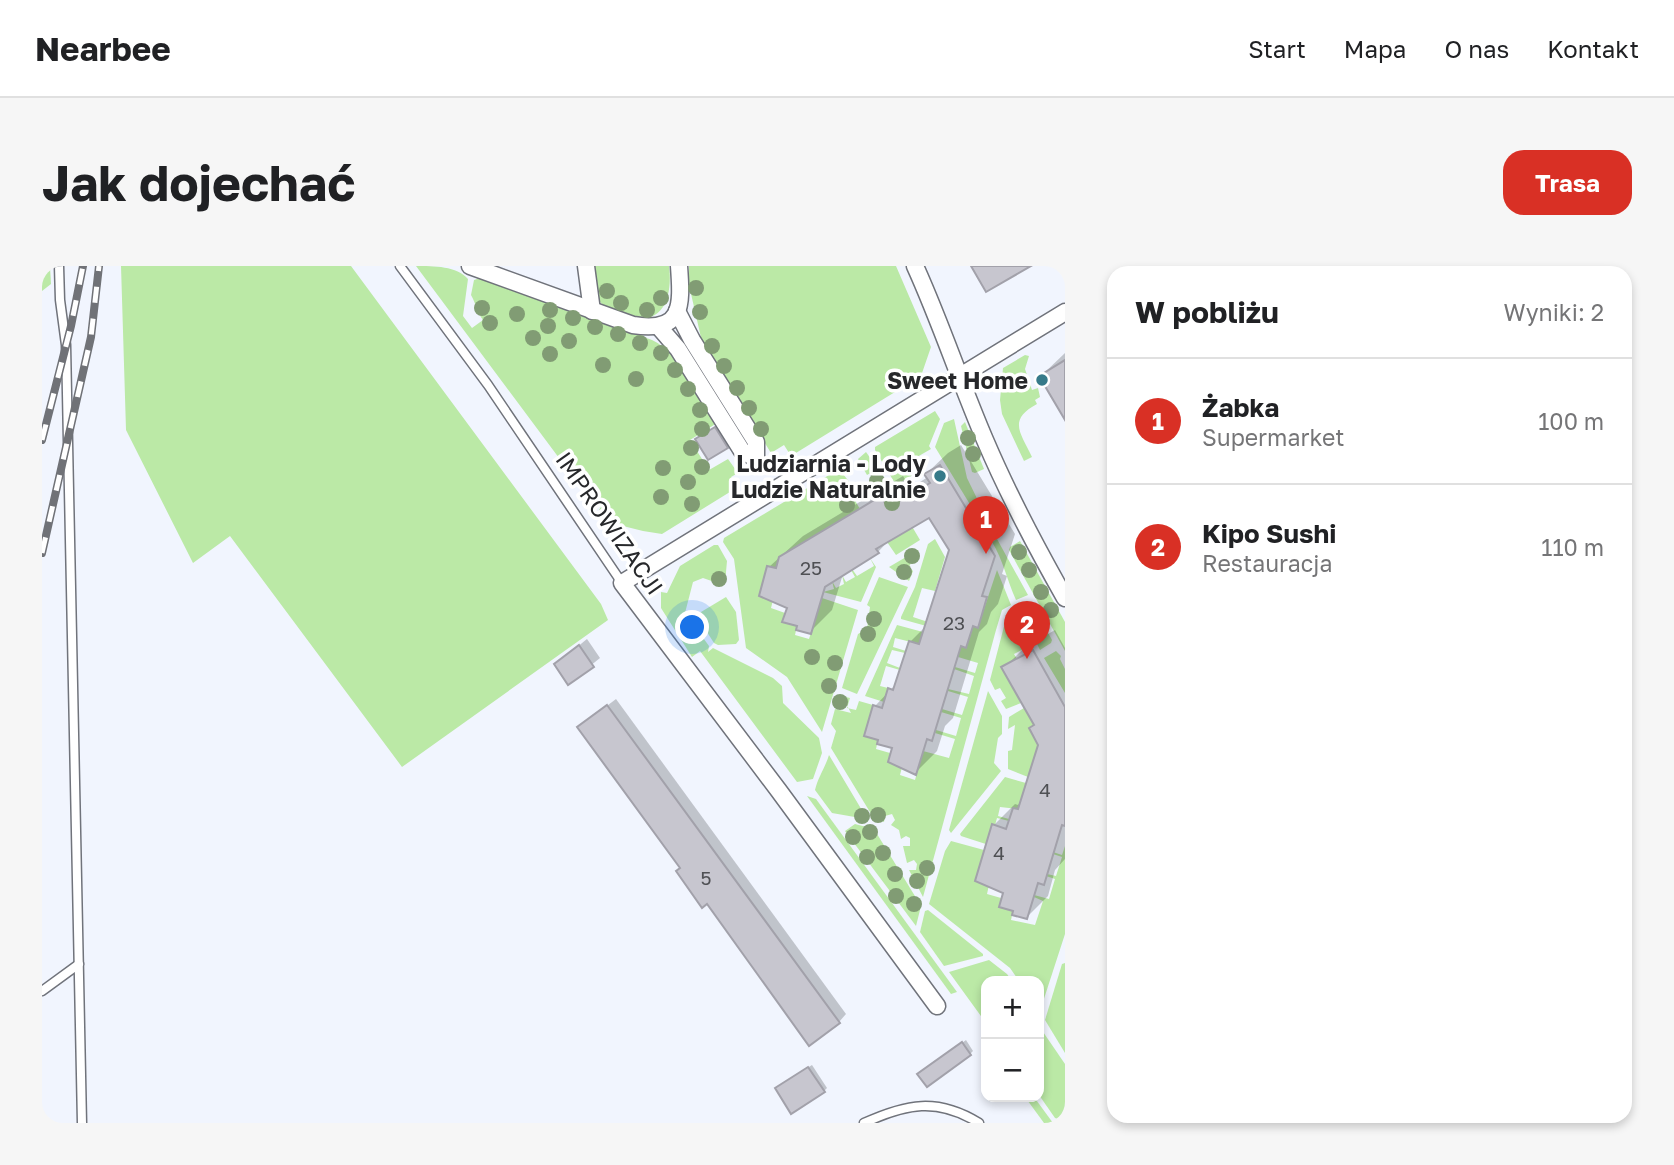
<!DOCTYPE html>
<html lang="pl">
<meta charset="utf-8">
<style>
:root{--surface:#fff;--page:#f6f6f6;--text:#202124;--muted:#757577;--line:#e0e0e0;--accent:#d93025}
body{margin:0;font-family:"Golos Text",sans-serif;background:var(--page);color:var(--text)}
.controls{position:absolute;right:21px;bottom:21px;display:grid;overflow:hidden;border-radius:14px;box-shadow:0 4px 10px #0003}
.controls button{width:63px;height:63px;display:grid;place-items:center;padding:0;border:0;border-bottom:2px solid var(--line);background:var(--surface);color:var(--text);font:35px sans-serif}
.you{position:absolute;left:651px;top:362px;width:24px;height:24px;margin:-18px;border:5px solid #fff;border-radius:50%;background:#1a73e8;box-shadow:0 0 0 10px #1a73e833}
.badge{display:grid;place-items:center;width:46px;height:46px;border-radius:50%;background:var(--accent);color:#fff;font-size:23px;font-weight:700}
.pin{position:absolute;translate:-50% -58px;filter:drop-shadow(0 2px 4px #0008)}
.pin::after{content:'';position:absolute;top:37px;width:24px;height:21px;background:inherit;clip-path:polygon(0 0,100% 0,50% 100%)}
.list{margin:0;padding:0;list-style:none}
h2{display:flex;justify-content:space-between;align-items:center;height:91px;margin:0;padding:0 28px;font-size:30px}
h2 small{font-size:23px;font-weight:400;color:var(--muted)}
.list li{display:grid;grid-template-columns:46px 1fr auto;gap:21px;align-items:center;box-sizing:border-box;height:126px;padding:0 28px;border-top:2px solid var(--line)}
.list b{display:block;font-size:26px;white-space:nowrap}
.list p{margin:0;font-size:23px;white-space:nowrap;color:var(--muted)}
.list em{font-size:23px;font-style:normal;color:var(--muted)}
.map{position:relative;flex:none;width:1023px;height:857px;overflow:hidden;border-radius:21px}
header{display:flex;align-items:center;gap:42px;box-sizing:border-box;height:98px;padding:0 35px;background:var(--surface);border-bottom:2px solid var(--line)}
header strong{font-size:33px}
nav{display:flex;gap:38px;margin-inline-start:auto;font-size:24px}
.intro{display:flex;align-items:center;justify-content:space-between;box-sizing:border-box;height:168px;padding:0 42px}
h1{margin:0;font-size:49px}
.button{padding:18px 32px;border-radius:21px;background:var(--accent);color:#fff;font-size:24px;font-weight:700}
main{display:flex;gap:42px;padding:0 42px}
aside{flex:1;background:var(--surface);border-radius:21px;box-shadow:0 4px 10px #0003}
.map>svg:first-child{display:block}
</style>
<header>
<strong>Nearbee</strong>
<nav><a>Start</a><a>Mapa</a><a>O nas</a><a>Kontakt</a></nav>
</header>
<div class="intro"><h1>Jak dojechać</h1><a class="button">Trasa</a></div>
<main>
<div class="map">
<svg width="1023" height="857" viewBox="0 0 1023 857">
<rect width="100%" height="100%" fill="#f1f5fe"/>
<!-- green -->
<g fill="#bbe9a6">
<polygon points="0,0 8,0 9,18 0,25"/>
<polygon points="79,0 309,0 559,338 566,354 360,501 188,270 151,297 84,164"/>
<path d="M 374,0 C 392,0 415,0 426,13 L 421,50 L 430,62 L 441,54 C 435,46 434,38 429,29 L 432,14 L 438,12 L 610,74 C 641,89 657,129 675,157 L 648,174 L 667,204 L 686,193 L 696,207 L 689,211 L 696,221 L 620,268 L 601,265 L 577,259 L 557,244 L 559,241 L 555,237 L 552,239 Z"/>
<path d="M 551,0 L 627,0 C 630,22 626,56 595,52 C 588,51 581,47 574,44 C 567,42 560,40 556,33 C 552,24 553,10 551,0 Z"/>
<polygon points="647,0 854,0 889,81 879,110 749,190 742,179 729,187 660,76 647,19"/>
<path d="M 983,89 L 987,90 L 983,103 L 990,124 L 996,122 L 998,131 L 993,134 L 995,138 C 965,154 979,167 990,191 L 982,195 L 960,148 L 958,134 L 961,102 Z"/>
<polygon points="893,145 898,153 887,180 889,183 875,191 881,203 854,219 833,184 833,181"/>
<polygon points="912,153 925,212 951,265 946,268 893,181 902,157"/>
<polygon points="923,156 942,203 933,207 930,206 919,160"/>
<polygon points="824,186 836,203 825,209 816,193"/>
<polygon points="797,203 809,218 805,221 818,243 734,302 725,300 717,329 731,334 729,342 743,347 740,356 755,360 753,369 767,373 780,332 816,344 780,466 745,411 704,382 692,293 681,276 682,272"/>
<polygon points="839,208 878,274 854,289 845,276 861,266 828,214"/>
<polygon points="893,273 903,291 893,325 880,322 871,351 889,357 888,361 859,353 859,351 873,321 886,278"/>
<path d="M 955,273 L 986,329 L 974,334 C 965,314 961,294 950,276 Z"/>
<polygon points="978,275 1023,356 1023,385 967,284 968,281"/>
<polygon points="672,279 676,279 685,295 683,317 681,319 661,312 651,316 643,347 667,380 666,386 671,382 731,412 740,420 741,437 777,472 780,487 771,513 755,516 658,385 650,391 619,342 619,326 625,327 638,300"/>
<polygon points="876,284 877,288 874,287 867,301 871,305 867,315 847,301"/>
<polygon points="828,292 834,301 819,336 781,326 792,323 790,315 794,322 802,318 800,309 804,316 813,311 809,304 810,303 815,310 832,300"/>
<polygon points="955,304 969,339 960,344 954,364 881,631 867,604 874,604 875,598 872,594 865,597 861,580 868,580 868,572 864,570 859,573 857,564 849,559 853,554 850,548 843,550 842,556 831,551 789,482 794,465 789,458 793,443 809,447 800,430 808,432 805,442 814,444 817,435 831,439 822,470 836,474 834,483 848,487 846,496 860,501 858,509 873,514 881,485 907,492 913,473 893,467 894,464 914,470 919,452 899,446 900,443 920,449 926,431 906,425 906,423 927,428 932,410 912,403 913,401 933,407 936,397 916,391 919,380 931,360 936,361"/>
<polygon points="837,311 866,321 815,428 800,422 816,368 825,363 828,341 825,339"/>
<polygon points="684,331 694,346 697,374 694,378 676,379 672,377 654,349"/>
<polygon points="989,340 992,341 1010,374 1009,377 998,384 978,343"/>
<polygon points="973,346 975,350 970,353 974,361 979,358 989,379 972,388 975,393 960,402 979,437 964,443 959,435 964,432 958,422 953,424 948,414 965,349"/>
<polygon points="855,359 881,366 877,378 853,372 851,381 864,385 863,387 850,384 845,397 858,402 858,404 844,400 838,420 846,422 842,436 823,430"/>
<polygon points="1014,385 1019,390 1018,393 1023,403 1023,427 1002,392"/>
<polygon points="946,425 960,450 960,468 956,472 952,497 959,505 909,567 907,564"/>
<polygon points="982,442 992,459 987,462 996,479 986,511 966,503 966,485 970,484 973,459 966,463 967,451"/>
<path d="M 787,489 L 824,551 L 824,553 L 790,547 L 773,524 C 776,511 783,502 787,489 Z"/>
<polygon points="963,511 984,517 976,543 958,541 956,550 967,553 967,555 955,552 948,577 953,581 919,570 918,568"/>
<polygon points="765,530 774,533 915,726 909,728"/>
<polygon points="813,558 832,563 879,640 874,660 803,565"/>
<polygon points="909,575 942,584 933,615 947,619 945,628 959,632 957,641 971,645 969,654 993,659 1001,635 992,631 992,629 1007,633 1013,613 1004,610 1005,608 1014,610 1020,591 1011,588 1011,586 1020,589 1023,580 1023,668 998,745 997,715 977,715 968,702 887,638 903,585"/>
<polygon points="886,644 941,688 941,690 902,700 878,666 883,645"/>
<polygon points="947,694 965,708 970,715 944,715 944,757 907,706"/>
<polygon points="1023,697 1023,787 1003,754 1020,698"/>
<polygon points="997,760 1023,798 1023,850 1019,854 1013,852 997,829"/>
<polygon points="983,831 992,831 1011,857 1002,857"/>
</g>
<!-- shadow -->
<g fill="#0003">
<polygon points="1023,87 1023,146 999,110"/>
<polygon points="681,155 692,173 685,181 655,173"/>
<polygon points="919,179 973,268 960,308 965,310 956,338 949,346 945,358 937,366 911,452 903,460 895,485 874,506 852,481 833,440 856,416 868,376 884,360 909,284 888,249 850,271 836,286 801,308 790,344 768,366 747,341 727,301 761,270 861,210 868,222 886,211 884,208 906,187"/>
<polygon points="1013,364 1023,382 1023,593 1013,604 1006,630 985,651 963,626 952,559 973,538 976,539 981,534 997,479 993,458 962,402 983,381"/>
<polygon points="545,373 558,392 527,417 514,398"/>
<polygon points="574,433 804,748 797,756 665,636 537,461"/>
<polygon points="924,774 931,785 928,788 881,805"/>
<polygon points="770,799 785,822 782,825 738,819"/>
</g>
<!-- building -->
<g fill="#c7c6cf" stroke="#a2a1aa" stroke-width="2">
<polygon points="929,0 989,0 944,26"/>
<polygon points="1023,94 1023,154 997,110"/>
<polygon points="673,161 686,182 666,194 653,173"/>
<polygon points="898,199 953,290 940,330 945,331 936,362 931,360 924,382 919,380 890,475 885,473 874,509 846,496 850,482 835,478 836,474 822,470 831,439 840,442 846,422 851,424 867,375 877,378 907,284 887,252 834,283 837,287 783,321 769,368 754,364 755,360 740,356 745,342 717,330 725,300 734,302 737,291 839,230 846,242 888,217 882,208"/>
<polygon points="537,379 552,401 526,419 512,398"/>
<polygon points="991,384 1023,441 1023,560 1020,559 1002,619 996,617 985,653 970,649 971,645 957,641 961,627 933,615 950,558 964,563 971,542 976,543 996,479 987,462 992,459 959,401"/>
<polygon points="565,439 798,757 767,780 665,638 660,642 634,605 638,602 535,461"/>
<polygon points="920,776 929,789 885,821 875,808"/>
<polygon points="766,801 783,826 749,848 733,822"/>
</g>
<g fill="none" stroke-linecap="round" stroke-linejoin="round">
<defs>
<g id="lane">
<polyline points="17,0 18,34 24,79 40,857"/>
<polyline points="358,0 446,119 580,317"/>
<polyline points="0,725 37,698"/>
<path d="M 822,857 C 864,838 895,831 937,857"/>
</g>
<g id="street">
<path d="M 428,0 L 591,59 C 641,67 640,41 637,0"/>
<polyline points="544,0 550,45"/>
<path d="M 873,0 C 899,57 918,116 943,174 C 966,228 994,281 1023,332"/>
<polyline points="617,61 636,83 700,185 714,192 714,176 650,74 635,45"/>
<polyline points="895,740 737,525 580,317 1023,46"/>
</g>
</defs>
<!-- lane casing -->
<use href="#lane" stroke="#70737b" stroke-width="11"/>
<!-- street casing -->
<use href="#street" stroke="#70737b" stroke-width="19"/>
<!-- lane -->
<use href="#lane" stroke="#fff" stroke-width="8"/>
<!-- street -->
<use href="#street" stroke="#fff" stroke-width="16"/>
<defs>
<g id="rail">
<polyline points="0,174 29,60 41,0"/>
<polyline points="0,287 49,71 57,0"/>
</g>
</defs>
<!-- rail casing -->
<use href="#rail" stroke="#707277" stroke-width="8"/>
<!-- rail -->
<use href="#rail" stroke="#fff" stroke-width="5" stroke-dasharray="16" stroke-linecap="butt"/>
</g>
<!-- trees -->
<g fill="#819c74">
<circle cx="654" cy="22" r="8"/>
<circle cx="565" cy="25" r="8"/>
<circle cx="619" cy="32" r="8"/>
<circle cx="579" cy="37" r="8"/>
<circle cx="440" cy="42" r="8"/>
<circle cx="508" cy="44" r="8"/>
<circle cx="605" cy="44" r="8"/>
<circle cx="658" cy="46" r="8"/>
<circle cx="475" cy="48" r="8"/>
<circle cx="531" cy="52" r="8"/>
<circle cx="448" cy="57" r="8"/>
<circle cx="506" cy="60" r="8"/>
<circle cx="553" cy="61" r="8"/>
<circle cx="576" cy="68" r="8"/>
<circle cx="491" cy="72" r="8"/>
<circle cx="527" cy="75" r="8"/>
<circle cx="598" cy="77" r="8"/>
<circle cx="670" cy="80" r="8"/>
<circle cx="619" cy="87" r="8"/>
<circle cx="508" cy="88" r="8"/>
<circle cx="561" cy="99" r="8"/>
<circle cx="682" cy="100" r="8"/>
<circle cx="633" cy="104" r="8"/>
<circle cx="594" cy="113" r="8"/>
<circle cx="695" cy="122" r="8"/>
<circle cx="646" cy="123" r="8"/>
<circle cx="707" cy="142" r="8"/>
<circle cx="658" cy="144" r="8"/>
<circle cx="660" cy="163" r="8"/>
<circle cx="719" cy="163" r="8"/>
<circle cx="926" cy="172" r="8"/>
<circle cx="649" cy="182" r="8"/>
<circle cx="931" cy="188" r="8"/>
<circle cx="660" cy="201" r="8"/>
<circle cx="621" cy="202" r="8"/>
<circle cx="835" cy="215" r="8"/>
<circle cx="646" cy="216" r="8"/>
<circle cx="619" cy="231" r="8"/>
<circle cx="850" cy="237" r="8"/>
<circle cx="650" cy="238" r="8"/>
<circle cx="805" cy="239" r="8"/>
<circle cx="977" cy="286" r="8"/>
<circle cx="870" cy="290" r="8"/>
<circle cx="987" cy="304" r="8"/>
<circle cx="862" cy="306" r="8"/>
<circle cx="677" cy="313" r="8"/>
<circle cx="999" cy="326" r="8"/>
<circle cx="1009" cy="344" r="8"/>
<circle cx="832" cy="353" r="8"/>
<circle cx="826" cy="368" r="8"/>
<circle cx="770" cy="391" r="8"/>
<circle cx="793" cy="397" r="8"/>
<circle cx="787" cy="420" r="8"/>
<circle cx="798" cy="436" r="8"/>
<circle cx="836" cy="549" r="8"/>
<circle cx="820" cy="550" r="8"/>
<circle cx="828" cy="566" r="8"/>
<circle cx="811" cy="571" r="8"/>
<circle cx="841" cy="587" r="8"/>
<circle cx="825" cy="591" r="8"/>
<circle cx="885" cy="602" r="8"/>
<circle cx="853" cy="608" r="8"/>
<circle cx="875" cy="615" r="8"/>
<circle cx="854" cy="630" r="8"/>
<circle cx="872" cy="638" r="8"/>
</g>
<!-- markers -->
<g fill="#367a89" stroke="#fff" stroke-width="2.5">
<circle cx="1000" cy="114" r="7"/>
<circle cx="898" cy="210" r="7"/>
</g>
<g text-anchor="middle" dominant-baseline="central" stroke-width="7" stroke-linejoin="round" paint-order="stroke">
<!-- number labels -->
<g font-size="19" fill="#4f5054">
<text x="769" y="301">25</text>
<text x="912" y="356">23</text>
<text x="1003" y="523">4</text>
<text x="957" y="586">4</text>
<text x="664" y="611">5</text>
</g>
<!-- poi labels -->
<g font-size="23" font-weight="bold" fill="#27282b" stroke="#fff" text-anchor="end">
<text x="986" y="114">Sweet Home</text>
<text x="884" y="197">Ludziarnia - Lody<tspan x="884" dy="26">Ludzie Naturalnie</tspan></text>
</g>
<!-- street labels -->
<g font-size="23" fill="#27282b" stroke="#fff">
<text transform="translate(568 257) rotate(55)">IMPROWIZACJI</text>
</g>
</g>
</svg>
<div class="controls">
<button>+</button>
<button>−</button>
</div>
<div class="you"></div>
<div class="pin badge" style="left:944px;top:288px">1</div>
<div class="pin badge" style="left:985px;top:393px">2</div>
</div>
<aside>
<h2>W pobliżu<small>Wyniki: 2</small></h2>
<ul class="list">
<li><span class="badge">1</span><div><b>Żabka</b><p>Supermarket</p></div><em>100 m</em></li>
<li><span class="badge">2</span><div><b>Kipo Sushi</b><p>Restauracja</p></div><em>110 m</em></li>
</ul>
</aside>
</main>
